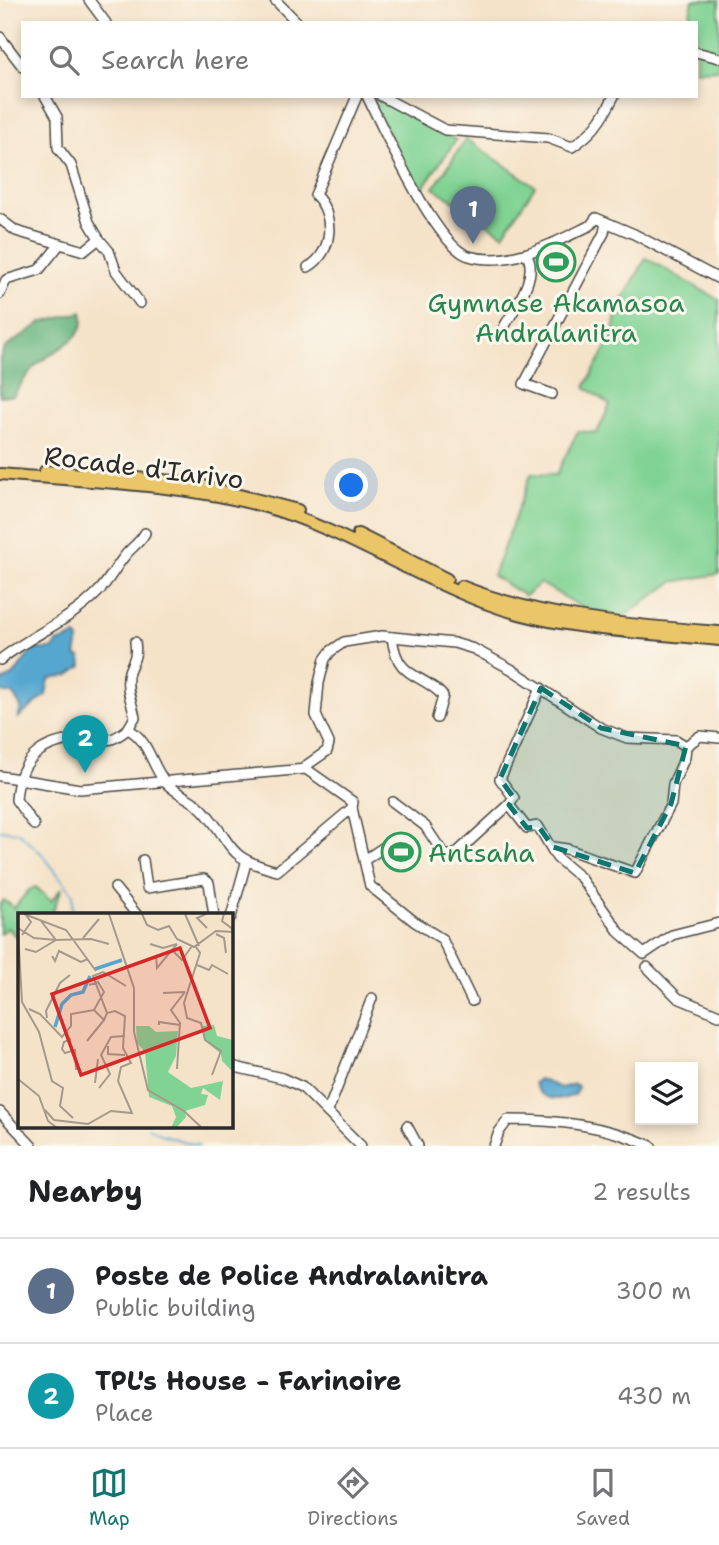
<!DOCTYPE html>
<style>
:root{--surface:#fff;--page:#f6f6f6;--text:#202124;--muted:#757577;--line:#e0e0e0;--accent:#0f766e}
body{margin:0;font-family:"Shantell Sans",sans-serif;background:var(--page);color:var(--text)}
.controls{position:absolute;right:21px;bottom:21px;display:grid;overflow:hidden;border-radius:0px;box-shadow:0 4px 10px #0003}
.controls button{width:63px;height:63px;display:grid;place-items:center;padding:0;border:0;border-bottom:2px solid var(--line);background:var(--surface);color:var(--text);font:35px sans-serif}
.you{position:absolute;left:352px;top:486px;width:24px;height:24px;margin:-18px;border:5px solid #fff;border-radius:50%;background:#1a73e8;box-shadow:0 0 0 10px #1a73e833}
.badge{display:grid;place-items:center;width:46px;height:46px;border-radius:50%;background:var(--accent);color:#fff;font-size:23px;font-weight:700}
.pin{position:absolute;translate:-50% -58px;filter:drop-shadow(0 2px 4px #0008)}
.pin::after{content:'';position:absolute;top:37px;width:24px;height:21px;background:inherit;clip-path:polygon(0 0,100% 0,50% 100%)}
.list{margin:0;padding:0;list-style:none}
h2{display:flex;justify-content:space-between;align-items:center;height:91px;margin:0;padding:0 28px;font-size:30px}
h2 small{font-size:23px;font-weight:400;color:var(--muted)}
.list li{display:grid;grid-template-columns:46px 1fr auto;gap:21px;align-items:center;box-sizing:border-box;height:105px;padding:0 28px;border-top:2px solid var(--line)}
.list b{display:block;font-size:26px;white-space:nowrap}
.list p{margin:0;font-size:23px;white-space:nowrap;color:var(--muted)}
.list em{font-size:23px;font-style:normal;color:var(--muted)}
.icon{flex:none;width:38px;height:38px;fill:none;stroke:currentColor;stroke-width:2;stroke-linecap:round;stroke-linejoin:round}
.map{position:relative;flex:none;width:719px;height:1146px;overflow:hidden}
.search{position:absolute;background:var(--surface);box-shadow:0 4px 10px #0003;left:21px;right:21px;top:21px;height:77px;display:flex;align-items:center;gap:18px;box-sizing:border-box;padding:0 24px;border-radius:0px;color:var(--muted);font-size:26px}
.sheet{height:301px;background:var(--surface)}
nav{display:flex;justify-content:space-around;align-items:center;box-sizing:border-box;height:98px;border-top:2px solid var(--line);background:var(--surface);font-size:19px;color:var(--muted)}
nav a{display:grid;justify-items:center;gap:4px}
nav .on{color:var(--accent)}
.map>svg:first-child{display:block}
</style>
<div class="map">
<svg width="719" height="1146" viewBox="0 0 719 1146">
<rect width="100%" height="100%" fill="#fbf7ec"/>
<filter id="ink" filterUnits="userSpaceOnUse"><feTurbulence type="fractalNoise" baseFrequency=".0143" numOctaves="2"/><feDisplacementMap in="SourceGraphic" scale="14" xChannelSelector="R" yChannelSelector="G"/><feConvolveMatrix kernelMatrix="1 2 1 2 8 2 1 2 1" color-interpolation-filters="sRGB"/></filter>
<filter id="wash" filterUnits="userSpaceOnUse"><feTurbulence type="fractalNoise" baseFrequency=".00686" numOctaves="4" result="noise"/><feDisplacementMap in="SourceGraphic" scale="28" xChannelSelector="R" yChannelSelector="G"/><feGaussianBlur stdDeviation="1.57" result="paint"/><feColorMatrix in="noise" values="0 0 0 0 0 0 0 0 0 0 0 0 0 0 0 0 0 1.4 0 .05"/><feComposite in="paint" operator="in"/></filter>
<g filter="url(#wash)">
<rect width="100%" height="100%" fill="#f5e3c9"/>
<!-- green -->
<g fill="#81d394" stroke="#567f60" stroke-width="2">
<polygon points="693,0 719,0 719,69 696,70 696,23 688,23"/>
<polygon points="374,97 456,140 419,193 371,101"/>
<polygon points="466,139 535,186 503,234 434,188"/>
<polygon points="646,258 719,300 719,574 673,582 624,616 590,612 540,583 525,596 493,576 531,474 556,475 578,431 597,433 610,405 585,387 613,336 616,312"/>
<polygon points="36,887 51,901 62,888 51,915 19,915 19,939 7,928 0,934 0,904 4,900 14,908 29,890"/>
</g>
<!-- forest -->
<path fill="#68b57e" stroke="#4a7054" stroke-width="2" d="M 82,312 C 91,339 47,353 33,368 C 26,377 19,387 13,396 L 0,396 L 0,358 L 5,348 L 41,323 Z"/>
<!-- water -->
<g fill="#56a7d0" stroke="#40697e" stroke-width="2">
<polygon points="76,636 79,639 76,656 81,658 82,666 70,675 49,679 46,695 18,718 21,707 13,694 0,692 0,682 13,676 33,649 53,649 57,643"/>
<path d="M 539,1079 L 561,1088 L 574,1084 L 578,1086 L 576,1094 C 560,1102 540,1101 534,1083 Z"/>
</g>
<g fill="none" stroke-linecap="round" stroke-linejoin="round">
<!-- stream -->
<g stroke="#56a7d0" stroke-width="2">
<polyline points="0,830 18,832 42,854 73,894 72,915"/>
<polyline points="148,1127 160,1134 199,1146"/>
</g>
</g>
</g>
<g filter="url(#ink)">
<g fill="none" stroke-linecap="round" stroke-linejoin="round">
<defs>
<g id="minor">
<polyline points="89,0 106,23"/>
<polyline points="275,0 298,23"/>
<polyline points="0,37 23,67"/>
<polyline points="696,52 719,58"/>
<path d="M 367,96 C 384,130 436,247 469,256 C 510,268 556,242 591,225 L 596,218 L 634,234 L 719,279"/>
<path d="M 381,96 L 445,130 L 548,138 L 572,147 C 593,133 603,119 614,96"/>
<polyline points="0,219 16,231 84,251 99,239 89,222 71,165 58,148 57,117 45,96"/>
<polyline points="99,239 109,251 116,271 140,303"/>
<path d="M 308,267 C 334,253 335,213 315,195 L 357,96"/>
<polyline points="0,294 6,280 39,270 60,244"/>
<path d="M 502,331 C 512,311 541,275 526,254"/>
<polyline points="552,394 524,384 604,233 606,222"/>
<path d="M 392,637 C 397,681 422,672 443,696 L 437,718"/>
<path d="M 0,660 C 31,635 70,621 98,592 C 108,582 115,568 124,557 C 130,548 140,543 145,533"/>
<polyline points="541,688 500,779 514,798 509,805 527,828 538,826 557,858 581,878 620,933 644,954 672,935 719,923"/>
<path d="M 128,729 L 135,717 C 132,702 126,691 128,676 C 130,662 138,661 135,642"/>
<polyline points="0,776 80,789 306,769"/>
<polyline points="393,802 425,826 443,853 452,857 509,805"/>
<polyline points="352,808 370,886 415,922 442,939 472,1001"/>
<path d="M 34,825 L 16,800 C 19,753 48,739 92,738 C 100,738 107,742 114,738 C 119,736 124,732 128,729 C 149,740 151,765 165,782 C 175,794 194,799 204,811 C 236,847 224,857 277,871 L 352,808 L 353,802 L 306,769 L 307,765 L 327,751 L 329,743 L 316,715 L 319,683 L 325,659 L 331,651 L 344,642 L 382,636 L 454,643 L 474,649 L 511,669 L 601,728 L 627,738 L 676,740 L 686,746 L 700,736 L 719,738"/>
<polyline points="553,847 567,849 635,873 671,804 673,784 685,757 686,746"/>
<polyline points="366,859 384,847"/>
<polyline points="143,860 147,888 204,879 209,883 214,915"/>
<polyline points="115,888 137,915"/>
<polyline points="231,917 246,863"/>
<polyline points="647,967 678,998 719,1015"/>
<polyline points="231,1066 282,1078 302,1087 361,1146"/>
<polyline points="328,1111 372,998"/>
<polyline points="0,1112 32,1146"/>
<polyline points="407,1126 418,1146"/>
<path d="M 494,1146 L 499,1132 L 508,1120 C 559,1120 604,1125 651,1146"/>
</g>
<g id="major">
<polyline points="45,471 188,482 298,510"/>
<path d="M 0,474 C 87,482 177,483 262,506 C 341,528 408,574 485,603 C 558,631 642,632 719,640"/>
<polyline points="358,534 447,579"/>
<path d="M 461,586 C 543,619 631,625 719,632"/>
</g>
</defs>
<!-- minor casing -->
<use href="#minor" stroke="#494743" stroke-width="12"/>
<!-- major casing -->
<use href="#major" stroke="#494743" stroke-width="14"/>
<!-- minor -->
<use href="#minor" stroke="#fff" stroke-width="9"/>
<!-- major -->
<use href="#major" stroke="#ebc669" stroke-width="10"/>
</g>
</g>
<!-- marked area -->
<path fill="#0f766e" fill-opacity="0.2" stroke="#0f766e" stroke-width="5" stroke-dasharray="14 9" stroke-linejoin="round" d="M 541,688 L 601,728 L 686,746 L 671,804 L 635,873 L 553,847 L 539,827 L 527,828 L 509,805 L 514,798 L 500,779 Z"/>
<!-- icons -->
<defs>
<symbol id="stadium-ring" viewBox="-11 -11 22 22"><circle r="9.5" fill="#fbf7ec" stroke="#2e9e5b" stroke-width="1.5"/><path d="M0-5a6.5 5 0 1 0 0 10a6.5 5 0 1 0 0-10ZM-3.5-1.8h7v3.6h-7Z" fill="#2e9e5b"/></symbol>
</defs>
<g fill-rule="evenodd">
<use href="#stadium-ring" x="534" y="240" width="44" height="44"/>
<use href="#stadium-ring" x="379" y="830" width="44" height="44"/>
</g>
<g text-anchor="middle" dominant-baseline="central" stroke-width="6" stroke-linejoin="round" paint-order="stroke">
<!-- leisure labels -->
<g font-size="26" fill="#27864d" stroke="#fbf7ec">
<text x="556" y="302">Gymnase Akamasoa<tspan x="556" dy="30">Andralanitra</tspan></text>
<text x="428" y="852" text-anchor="start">Antsaha</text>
</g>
<!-- street labels -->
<g font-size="26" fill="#2b2b2b" stroke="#fbf7ec">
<text transform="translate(144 467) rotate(7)">Rocade d'Iarivo</text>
</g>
</g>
<!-- overview -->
<g transform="translate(18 913)">
<rect width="215" height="215" fill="#f5e3c9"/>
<path d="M 196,112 L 199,123 L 215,127 L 215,159 L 204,148 L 203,141 L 186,127 L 185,113 ZM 118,113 L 131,113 L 138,119 L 160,118 L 158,143 L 150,159 L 173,175 L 205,168 L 202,187 L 185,175 L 183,181 L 190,182 L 187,192 L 167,198 L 168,204 L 158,215 L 153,215 L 158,204 L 154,193 L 131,184 L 127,139 L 119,130 Z" fill="#81d394"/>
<path fill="none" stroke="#56a7d0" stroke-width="3.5" d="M 77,56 L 104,47M 37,114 L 44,91 L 53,82 L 65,79 L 72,63"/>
<path fill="none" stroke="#a4998a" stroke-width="2" d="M 6,1 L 48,17 L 78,58M 91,1 L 116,75 L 116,119 L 130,177 L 166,198 L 184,215M 124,1 L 129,12 L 140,17 L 151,13 L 159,26 L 176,34 L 198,18 L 216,19M 167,1 L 181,33M 188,1 L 179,5 L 189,15M 206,1 L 204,8 L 216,17M 23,8 L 38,27 L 73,26 L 91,31M 0,15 L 16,25 L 38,27M 0,17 L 4,89 L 21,119 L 34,168 L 45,175 L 42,193 L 55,205M 198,21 L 206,25 L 208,40M 4,22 L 13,9 L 8,2M 65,25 L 81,6M 132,31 L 145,35 L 159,31M 178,34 L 182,40 L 166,90 L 169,105 L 183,110 L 187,127 L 203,138 L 194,162M 7,36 L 18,39 L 38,27M 156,39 L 164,47 L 174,33M 49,42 L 63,49 L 70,46M 34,43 L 37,48 L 41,38 L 49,42M 138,43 L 139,55 L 159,31M 179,52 L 191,57 L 194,52 L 210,61M 71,72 L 80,69 L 86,79 L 76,97M 145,80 L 167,79M 11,96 L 22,101 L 44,124 L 53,113 L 53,101 L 76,97M 89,100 L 75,63 L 85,59 L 108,73M 29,105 L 28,98 L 42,70 L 52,62M 141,112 L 141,109 L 162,112M 53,126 L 46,129 L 44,136 L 47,140 L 57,137 L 58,157M 69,128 L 86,107M 90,133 L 90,141 L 107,142M 159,156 L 162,110 L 153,97 L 167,79M 0,166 L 21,183 L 30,208 L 39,215M 77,170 L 80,146M 81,175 L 92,161 L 83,142 L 93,124 L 107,123M 27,197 L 36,207 L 70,211 L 93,198 L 114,200 L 100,168 L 103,154 L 113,150 L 105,135 L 107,103 L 97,98 L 89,100 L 86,107 L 76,97"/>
<path fill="#d62828" fill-opacity="0.15" stroke="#d62828" stroke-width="3.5" d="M 162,35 L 192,115 L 63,162 L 34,81 Z"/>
<rect width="215" height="215" fill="none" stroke="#2b2b2b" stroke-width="3.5"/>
</g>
</svg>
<div class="controls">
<button><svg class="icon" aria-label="layers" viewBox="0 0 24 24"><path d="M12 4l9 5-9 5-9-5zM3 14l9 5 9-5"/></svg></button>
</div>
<div class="you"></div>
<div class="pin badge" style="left:473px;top:244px;background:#5c6f8a">1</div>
<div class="pin badge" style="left:85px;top:773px;background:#0f9aa8">2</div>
<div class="search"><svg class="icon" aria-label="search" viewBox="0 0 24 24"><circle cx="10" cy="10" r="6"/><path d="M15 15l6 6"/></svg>Search here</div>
</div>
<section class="sheet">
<h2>Nearby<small>2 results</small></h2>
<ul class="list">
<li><span class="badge" style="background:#5c6f8a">1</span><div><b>Poste de Police Andralanitra</b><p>Public building</p></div><em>300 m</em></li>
<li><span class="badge" style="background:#0f9aa8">2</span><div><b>TPL's House - Farinoire</b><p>Place</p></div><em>430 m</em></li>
</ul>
</section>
<nav>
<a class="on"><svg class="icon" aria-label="map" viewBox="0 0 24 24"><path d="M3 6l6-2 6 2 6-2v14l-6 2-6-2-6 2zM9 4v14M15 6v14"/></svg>Map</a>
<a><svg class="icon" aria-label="directions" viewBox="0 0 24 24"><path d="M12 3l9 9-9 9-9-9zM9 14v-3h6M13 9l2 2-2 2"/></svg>Directions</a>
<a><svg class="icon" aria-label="saved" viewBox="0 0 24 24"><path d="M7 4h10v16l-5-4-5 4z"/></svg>Saved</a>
</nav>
